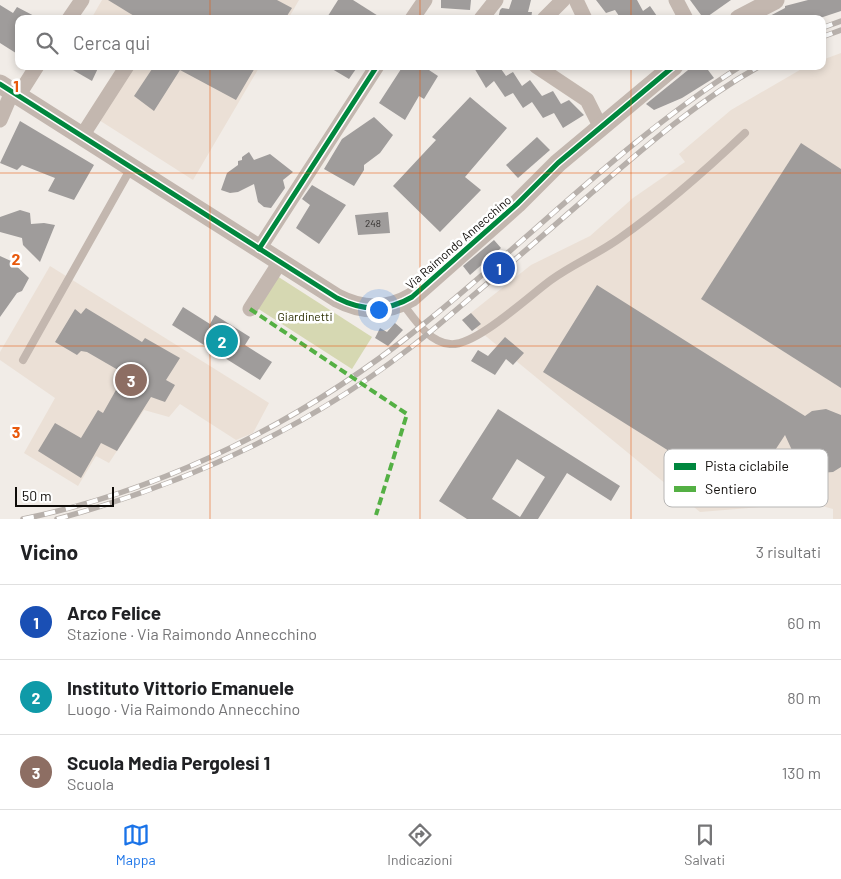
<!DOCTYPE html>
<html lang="it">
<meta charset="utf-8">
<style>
:root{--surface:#fff;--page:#f6f6f6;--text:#202124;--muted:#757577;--line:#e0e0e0;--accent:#1a73e8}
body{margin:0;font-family:Barlow,sans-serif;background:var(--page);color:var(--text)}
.scale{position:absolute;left:15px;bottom:12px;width:99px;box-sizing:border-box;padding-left:5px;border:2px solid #0f0c09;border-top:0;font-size:14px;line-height:18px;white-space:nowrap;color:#0f0c09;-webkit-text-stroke:4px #fff;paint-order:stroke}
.you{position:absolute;left:378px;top:309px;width:18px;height:18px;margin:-12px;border:4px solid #fff;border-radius:50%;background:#1a73e8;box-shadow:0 0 0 8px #1a73e833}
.badge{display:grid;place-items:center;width:32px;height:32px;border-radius:50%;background:var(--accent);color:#fff;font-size:16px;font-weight:700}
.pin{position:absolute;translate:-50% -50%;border:2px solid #fff;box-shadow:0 1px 5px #0006}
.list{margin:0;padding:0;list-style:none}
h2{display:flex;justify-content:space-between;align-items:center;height:65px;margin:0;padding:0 20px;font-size:21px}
h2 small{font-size:16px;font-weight:400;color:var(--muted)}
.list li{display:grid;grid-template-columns:32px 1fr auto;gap:15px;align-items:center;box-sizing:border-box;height:75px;padding:0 20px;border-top:1px solid var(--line)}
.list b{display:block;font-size:19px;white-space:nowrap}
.list p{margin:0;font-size:16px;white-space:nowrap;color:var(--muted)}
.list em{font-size:16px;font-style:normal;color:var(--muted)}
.icon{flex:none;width:28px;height:28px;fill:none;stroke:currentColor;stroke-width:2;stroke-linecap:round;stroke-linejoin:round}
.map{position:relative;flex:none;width:841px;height:519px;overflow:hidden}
.search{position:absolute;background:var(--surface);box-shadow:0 2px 8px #0003;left:15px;right:15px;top:15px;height:55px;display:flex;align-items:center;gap:12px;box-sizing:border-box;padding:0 18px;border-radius:10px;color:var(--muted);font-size:19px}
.sheet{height:290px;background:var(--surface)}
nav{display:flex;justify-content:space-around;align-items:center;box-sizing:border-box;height:70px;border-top:1px solid var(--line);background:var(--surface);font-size:14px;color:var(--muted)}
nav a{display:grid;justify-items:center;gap:2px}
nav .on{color:var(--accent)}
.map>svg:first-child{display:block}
</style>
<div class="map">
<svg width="841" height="519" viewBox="0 0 841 519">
<rect width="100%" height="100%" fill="#f1ece7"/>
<!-- built -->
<g fill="#ebe0d6">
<polygon points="102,0 299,0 288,19 91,19"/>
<polygon points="841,53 841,519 833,519 833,509 811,503 700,512 476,328 472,331 462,320 531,265 590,236 633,198 685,162 679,154 731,110 805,67 822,66 822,60"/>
<polygon points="118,66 260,66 193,180 88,113"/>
<polygon points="50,266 269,403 253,433 236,440 180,404 169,417 144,410 109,463 96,456 78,486 24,453 55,398 0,360 0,352"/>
</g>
<!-- green -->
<polygon fill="#d6d8b2" points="277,276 372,337 352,369 257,308"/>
<!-- building -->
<g fill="#9f9c9b" fill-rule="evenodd">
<polygon points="108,0 277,0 292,8 285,19 139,19"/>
<polygon points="338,0 353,0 383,19 326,19"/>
<polygon points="441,0 471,0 470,10 441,8"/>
<polygon points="512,0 531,0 528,12 532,12 531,19 498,19 500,10 502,8 509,9"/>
<polygon points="596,0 637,0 643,11 650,6 659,19 621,19 615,10 606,13"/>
<polygon points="690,0 731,0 704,19"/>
<polygon points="808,0 841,0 841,11 817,19 764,19 785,8 785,6"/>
<polygon points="0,5 13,13 17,7 40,19 19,19 19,55 0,43"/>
<polygon points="66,66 99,66 92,81"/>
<polygon points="154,66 256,66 236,100 180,70 154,111 134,96"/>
<polygon points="327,66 358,66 349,79"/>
<polygon points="403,66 423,66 438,76 424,99 419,96 405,120 379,103"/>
<polygon points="473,66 499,66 506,76 513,72 522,86 530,80 542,96 553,91 561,104 569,100 584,115 563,128 554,113 543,118 532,102 523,108 513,93 505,97 494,81 486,88"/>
<polygon points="693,66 705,66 714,78 682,98 654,110 646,104"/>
<polygon points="470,97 507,128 465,177 481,190 440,232 393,186 436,140 432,137"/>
<polygon points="374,117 393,135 380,153 364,165 364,170 354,186 324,169 342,139"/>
<polygon points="20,121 94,165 74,200 48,191 55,178 22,165 17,170 0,163"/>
<polygon points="537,137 550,150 518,178 506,165"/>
<polygon points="801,143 841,169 841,388 701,299"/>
<polygon points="249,152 254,160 270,154 293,172 283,180 285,188 271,208 264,207 258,202 254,184 238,192 230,193 221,190 227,173 238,165 238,161 242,160 242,157"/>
<polygon points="312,185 346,205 319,244 296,228 310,205 302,199"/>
<polygon points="20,210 30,213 31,224 44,223 55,225 40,262 23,245 22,238 0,232 0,217"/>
<polygon points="388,212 390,233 358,235 355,215"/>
<polygon points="494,240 501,248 470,275 463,266"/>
<polygon points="0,256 11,261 29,278 22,291 17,293 0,317"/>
<polygon points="597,285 805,416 812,411 826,409 841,415 841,467 833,472 820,473 806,469 796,459 785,435 744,498 543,372"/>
<polygon points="183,307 210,324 215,315 250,337 245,345 272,362 260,380 172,325"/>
<polygon points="86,308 142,342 145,338 180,358 166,380 175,385 165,402 151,397 117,451 101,443 81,478 38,451 55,423 81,438 98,410 103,413 125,374 87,352 81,351 77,355 55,342 75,309 81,314"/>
<polygon points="471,313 481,324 472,331 462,320"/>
<polygon points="395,323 403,330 388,346 375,338 380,328 387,332"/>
<polygon points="505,337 524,353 513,365 506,359 495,375 471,361 478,350 488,356"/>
<path d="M 498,409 L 620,486 L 611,501 L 567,473 L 538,519 L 467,519 L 439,501 ZM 517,459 L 545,477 L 520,517 L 492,499 Z"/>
</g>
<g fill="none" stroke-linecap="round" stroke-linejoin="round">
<!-- service -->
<g stroke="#c3b7af" stroke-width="8">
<path d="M 402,303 C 414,318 428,342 450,344 C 475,347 530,295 551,280 C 573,264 598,254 620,238 C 664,207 706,170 745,133"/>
<polyline points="23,360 131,168"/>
</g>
<!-- minor -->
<g stroke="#c3b7af" stroke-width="15">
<polyline points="576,0 585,19"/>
<polyline points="676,0 686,19"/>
<polyline points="69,19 82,0"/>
<polyline points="412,19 425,0"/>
<polyline points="481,19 496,0"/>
<polyline points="544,19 563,0"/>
<polyline points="536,66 587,100 601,128"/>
<polyline points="18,96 37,66"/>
<polyline points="0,120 12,92"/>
<polyline points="82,136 127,66"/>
<polyline points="259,249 377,66"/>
<polyline points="250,309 280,262"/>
</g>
<!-- tertiary -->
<g stroke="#c3b7af" stroke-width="19">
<polyline points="739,19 775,0"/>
<path d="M 0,84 L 337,298 C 362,311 387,312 412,297 L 517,204 L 558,163 L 674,66"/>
</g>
<defs>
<g id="rail">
<polyline points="822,28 841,21"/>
<polyline points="822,37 841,30"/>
<path d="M 23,519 C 168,489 305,420 420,327 C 528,241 624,140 741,66"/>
<path d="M 57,519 C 193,482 321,422 430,332 C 485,286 540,238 594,191 C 646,146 699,100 760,66"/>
</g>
</defs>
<!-- rail casing -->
<use href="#rail" stroke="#b7b0ab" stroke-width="5.5"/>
<!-- rail -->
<use href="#rail" stroke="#fff" stroke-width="4" stroke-dasharray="11" stroke-linecap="butt"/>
<!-- quiet -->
<polyline stroke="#54b044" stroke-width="4" stroke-dasharray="8 4" stroke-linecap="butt" points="250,309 407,414 376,515"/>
<defs>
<g id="cycleway">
<path d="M 0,84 L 337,298 C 362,311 387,312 412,297 L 517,204 L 558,163 L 674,66"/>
<polyline points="259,249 377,66"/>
</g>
</defs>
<!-- cycleway casing -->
<use href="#cycleway" stroke="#fff" stroke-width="8"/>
<!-- cycleway -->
<use href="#cycleway" stroke="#00873e" stroke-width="5"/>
</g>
<!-- grid -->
<path fill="none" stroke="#e8590c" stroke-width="1" stroke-opacity="0.55" d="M 210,0 L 210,19M 420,0 L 420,19M 631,0 L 631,19M 210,66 L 210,519M 420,66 L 420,519M 631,66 L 631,519M 0,173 L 841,173M 0,346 L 841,346"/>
<g text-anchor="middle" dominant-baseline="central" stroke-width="5" stroke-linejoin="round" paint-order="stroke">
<!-- number labels -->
<g font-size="10" fill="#33302e">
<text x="373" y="223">248</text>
</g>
<!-- street labels -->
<g font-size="12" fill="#0f0c09" stroke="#fff">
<text transform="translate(458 242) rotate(-41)">Via Raimondo Annecchino</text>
</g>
<!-- park labels -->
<g font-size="12" fill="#2d3004" stroke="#fff">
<text x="305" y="316">Giardinetti</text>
</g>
</g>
<!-- legend -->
<rect x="664" y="449" width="164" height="58" rx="8" fill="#fff" stroke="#b7b6b5" stroke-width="1"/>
<rect x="674" y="463" width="22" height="7" fill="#00873e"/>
<rect x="674" y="486" width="22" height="6" fill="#54b044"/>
<g font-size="14" fill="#0f0c09">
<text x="705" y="471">Pista ciclabile</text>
<text x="705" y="494">Sentiero</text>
</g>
<g font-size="16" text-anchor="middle" font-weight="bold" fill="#e8590c" stroke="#fff" stroke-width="5" stroke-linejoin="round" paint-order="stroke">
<text x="16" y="92">1</text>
<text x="16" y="265">2</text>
<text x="16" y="438">3</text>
</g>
</svg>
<div class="scale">50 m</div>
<div class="you"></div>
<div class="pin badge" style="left:499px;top:268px;background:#1a4fb4">1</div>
<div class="pin badge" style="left:222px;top:341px;background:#0f9aa8">2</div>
<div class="pin badge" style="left:131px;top:380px;background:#8d6e63">3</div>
<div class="search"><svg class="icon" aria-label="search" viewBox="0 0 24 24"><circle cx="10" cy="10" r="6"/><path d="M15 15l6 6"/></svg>Cerca qui</div>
</div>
<section class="sheet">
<h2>Vicino<small>3 risultati</small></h2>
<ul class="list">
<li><span class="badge" style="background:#1a4fb4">1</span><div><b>Arco Felice</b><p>Stazione · Via Raimondo Annecchino</p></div><em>60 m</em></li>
<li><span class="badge" style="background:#0f9aa8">2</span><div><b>Instituto Vittorio Emanuele</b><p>Luogo · Via Raimondo Annecchino</p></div><em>80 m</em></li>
<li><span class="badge" style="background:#8d6e63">3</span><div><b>Scuola Media Pergolesi 1</b><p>Scuola</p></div><em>130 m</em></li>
</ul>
</section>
<nav>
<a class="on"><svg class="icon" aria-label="map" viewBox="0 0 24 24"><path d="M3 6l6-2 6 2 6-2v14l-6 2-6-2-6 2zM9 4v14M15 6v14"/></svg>Mappa</a>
<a><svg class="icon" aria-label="directions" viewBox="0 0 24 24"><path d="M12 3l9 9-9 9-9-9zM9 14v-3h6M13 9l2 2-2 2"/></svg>Indicazioni</a>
<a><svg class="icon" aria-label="saved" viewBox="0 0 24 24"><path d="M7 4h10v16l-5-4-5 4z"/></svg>Salvati</a>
</nav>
